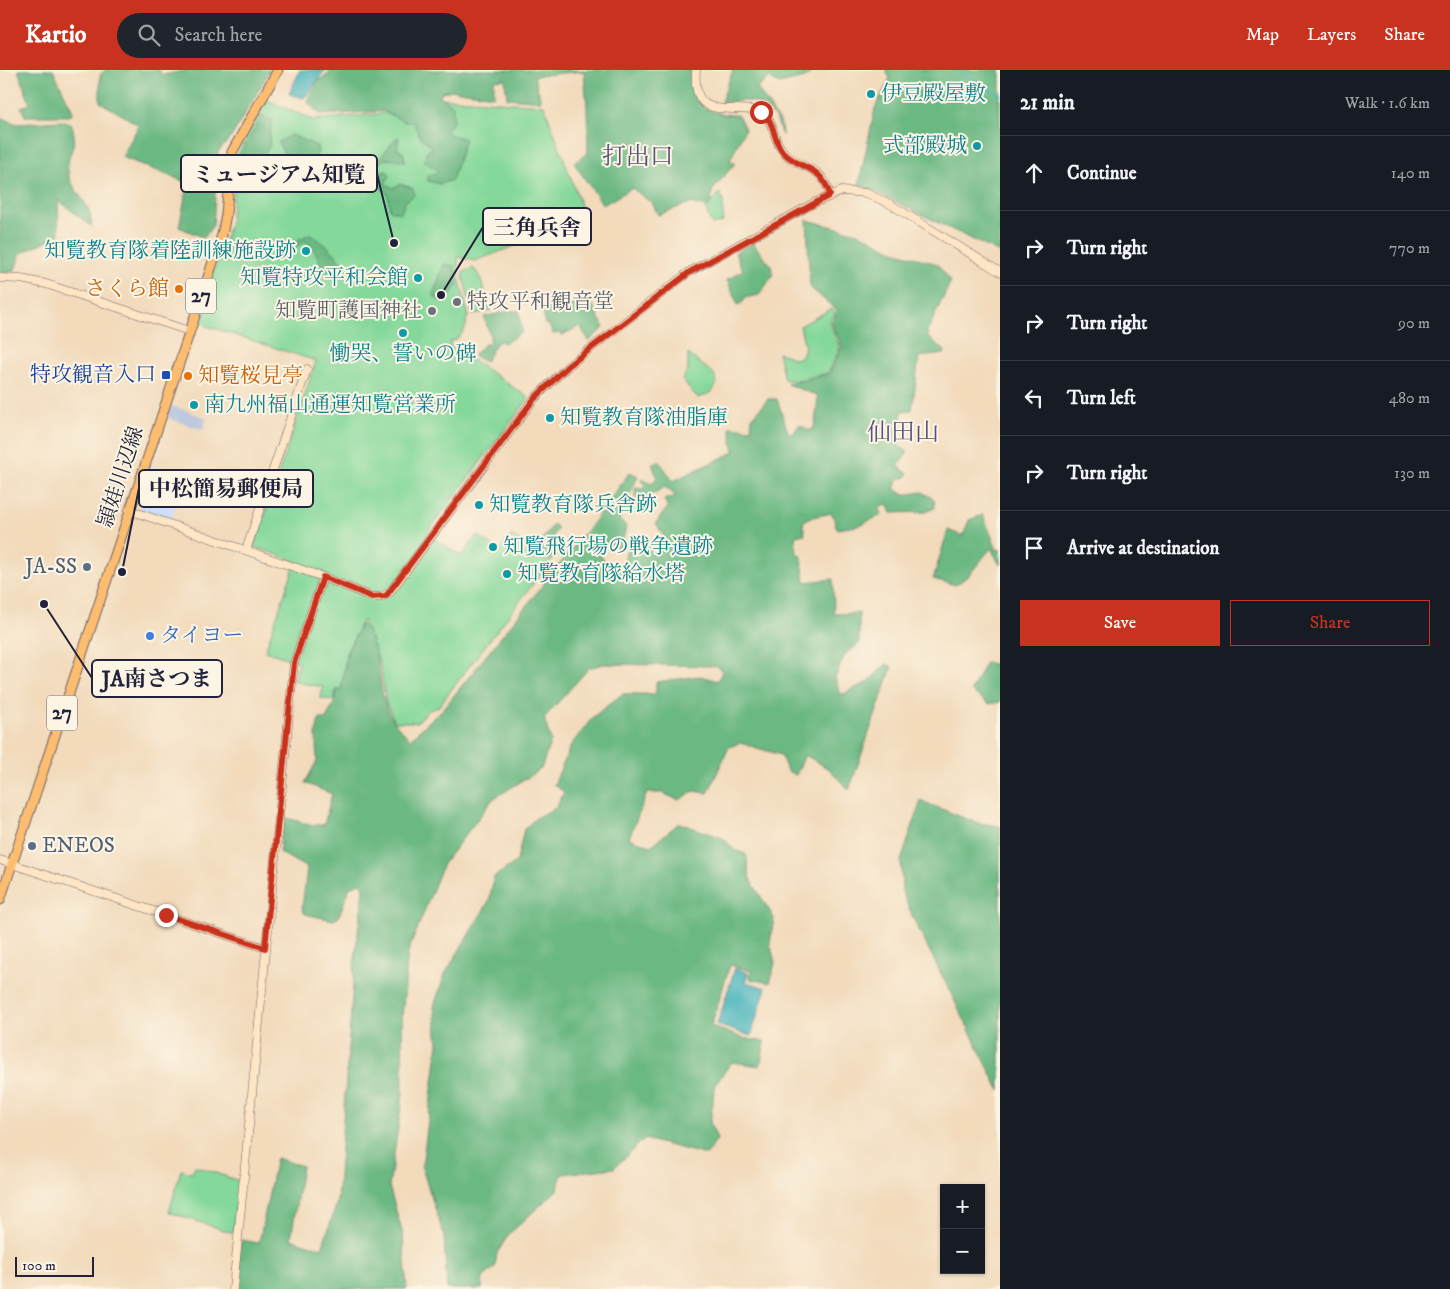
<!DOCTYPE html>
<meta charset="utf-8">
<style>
:root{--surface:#171b24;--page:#20242c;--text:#f1f3f6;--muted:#9ea1a6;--line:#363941;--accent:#c8321e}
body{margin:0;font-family:"IM FELL DW Pica","Noto Serif JP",serif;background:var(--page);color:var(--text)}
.controls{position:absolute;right:15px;bottom:15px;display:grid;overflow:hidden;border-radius:0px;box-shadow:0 1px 4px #0004}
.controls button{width:45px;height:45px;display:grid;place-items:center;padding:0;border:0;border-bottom:1px solid var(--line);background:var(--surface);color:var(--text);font:25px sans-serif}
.scale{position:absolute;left:15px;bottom:12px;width:79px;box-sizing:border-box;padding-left:5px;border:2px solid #22223b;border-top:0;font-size:14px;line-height:18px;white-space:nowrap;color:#22223b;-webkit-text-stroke:4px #fcf5e5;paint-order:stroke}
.stop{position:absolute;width:15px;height:15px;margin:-11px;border:4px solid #c8321e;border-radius:50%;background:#fff}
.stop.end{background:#c8321e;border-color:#fff;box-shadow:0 1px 5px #0008}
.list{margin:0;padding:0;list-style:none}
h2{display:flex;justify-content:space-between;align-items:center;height:65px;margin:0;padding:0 20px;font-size:21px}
h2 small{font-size:16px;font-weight:400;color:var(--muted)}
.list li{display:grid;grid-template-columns:32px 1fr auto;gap:15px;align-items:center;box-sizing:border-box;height:75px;padding:0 20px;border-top:1px solid var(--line)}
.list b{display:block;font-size:19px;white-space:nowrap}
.list em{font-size:16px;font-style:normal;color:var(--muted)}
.actions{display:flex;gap:10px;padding:15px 20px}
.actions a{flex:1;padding:11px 0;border:1px solid var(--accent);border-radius:0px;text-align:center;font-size:18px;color:var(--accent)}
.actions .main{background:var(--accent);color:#fff}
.icon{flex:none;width:28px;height:28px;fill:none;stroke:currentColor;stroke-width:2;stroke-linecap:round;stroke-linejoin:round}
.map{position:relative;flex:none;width:1000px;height:1219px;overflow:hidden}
header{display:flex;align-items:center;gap:30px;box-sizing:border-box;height:70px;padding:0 25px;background:var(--accent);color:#fff}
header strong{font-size:24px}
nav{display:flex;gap:28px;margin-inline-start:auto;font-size:18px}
.search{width:350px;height:45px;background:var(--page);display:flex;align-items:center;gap:12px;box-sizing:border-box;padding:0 18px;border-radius:28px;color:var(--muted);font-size:19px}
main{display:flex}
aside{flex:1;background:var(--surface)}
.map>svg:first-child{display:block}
</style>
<header>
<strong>Kartio</strong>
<div class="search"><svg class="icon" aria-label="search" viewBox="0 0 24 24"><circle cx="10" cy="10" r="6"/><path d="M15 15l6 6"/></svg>Search here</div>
<nav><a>Map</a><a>Layers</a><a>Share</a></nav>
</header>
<main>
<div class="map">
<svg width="1000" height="1219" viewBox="0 0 1000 1219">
<rect width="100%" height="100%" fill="#fcf5e5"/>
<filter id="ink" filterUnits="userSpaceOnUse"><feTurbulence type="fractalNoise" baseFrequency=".02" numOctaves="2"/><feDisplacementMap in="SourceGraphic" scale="10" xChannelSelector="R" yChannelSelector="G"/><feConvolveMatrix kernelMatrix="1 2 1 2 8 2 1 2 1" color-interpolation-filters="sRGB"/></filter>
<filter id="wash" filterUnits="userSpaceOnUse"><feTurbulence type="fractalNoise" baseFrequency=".0096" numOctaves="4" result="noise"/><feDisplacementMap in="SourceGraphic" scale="20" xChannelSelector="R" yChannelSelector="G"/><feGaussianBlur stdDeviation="1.12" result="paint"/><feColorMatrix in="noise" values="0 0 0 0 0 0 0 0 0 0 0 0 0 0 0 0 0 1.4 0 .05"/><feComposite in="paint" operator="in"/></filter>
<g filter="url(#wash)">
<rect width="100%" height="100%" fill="#f2dabb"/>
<!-- built -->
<polygon fill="#cbdcf9" points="149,395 185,407 171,450 142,440 140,436 138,428"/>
<!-- industrial -->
<polygon fill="#b7c5de" points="169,335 207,348 203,360 168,348 166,342"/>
<!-- green -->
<g fill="#84d89a" stroke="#537d6a">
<path d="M 441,28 L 544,35 L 584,144 L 530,170 L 475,191 L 458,187 L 458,203 L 469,247 L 466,249 C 468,258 461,264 456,270 L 451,271 L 449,274 L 529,328 L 426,464 L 462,486 L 477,465 L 500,481 L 511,465 L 549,493 L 438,637 L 429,640 L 417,652 L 395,652 L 386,633 L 380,594 L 363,550 L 347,581 L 341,620 L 336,619 L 334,631 L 321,628 L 323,617 L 295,612 L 298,592 L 265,581 L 296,491 L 254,477 L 316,291 L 207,256 L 200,249 L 199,245 L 230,154 L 237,85 L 267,30 L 313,50 L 396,42 Z"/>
<polygon points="720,123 723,129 723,152 712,155 706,139"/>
<polygon points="473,198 479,205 491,240 473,245 462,203"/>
<polygon points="831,239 836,243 829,251 840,278 828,303 793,311 784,309 778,282 795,289 802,286 805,277 800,256"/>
<polygon points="688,284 714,304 717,313 712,322 698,328 682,310 688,300"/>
<polygon points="195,1096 239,1111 233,1163 169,1142 181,1100 192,1103"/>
</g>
<!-- forest -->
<g fill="#6bb882" stroke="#466d5e">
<polygon points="18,0 53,0 73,42 70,46 25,46 21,37 30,34"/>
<polygon points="105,0 159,0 162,5 191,0 270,0 232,66 218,82 213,155 204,168 179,157 188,113 122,87 139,55 100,32 100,5"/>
<path d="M 331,0 L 692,0 C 688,35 706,44 738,45 L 745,59 L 730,90 L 735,93 L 712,121 L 711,132 L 706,137 L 690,133 L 658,145 L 653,134 L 632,118 L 603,135 L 574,93 L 588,83 L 587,37 L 584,1 L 534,6 L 541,31 L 507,28 L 505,9 L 494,10 L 494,26 L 453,20 L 442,22 L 440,26 L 453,35 L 453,51 L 448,59 L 449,64 L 465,69 L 452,110 L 440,114 L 428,111 L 428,105 L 437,103 L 438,100 L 425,92 L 426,82 L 433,78 L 420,67 L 413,52 L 405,52 L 383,41 L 321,45 L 308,33 C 309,25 315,19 318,10 L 328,5 Z"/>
<path d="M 733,0 L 814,0 L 805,8 L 779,14 L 769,8 L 757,18 L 781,54 L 782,65 C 780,62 779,56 777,51 C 762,26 746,31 721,32 Z"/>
<polygon points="885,0 1000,0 1000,183 859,114 875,38 890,8"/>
<polygon points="262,46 273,50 269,68 270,75 262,89 265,94 261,99 253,100 242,97 239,86"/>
<path d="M 0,47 L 17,54 L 62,51 L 71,53 C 81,77 63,85 69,106 C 74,123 94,137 91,156 L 58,130 L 59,171 L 49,170 L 21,183 L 14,202 L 0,203 Z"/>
<polygon points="291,65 317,76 318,82 311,93 288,91 278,72"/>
<polygon points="397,67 399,68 397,78 404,84 405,91 385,89 378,94 377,92"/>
<polygon points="378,100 388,102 390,106 385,113 393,118 400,114 412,118 415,124 405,132 401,143 390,140 388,125 377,113 382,106"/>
<path d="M 807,150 L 861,164 L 891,180 L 937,194 L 951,211 L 927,262 L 928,267 L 945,281 L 944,284 L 919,287 L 912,340 L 902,341 L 898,376 L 908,382 L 898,396 L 908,404 L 905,408 L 899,408 L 894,418 L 904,425 L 922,422 L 934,429 L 935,438 L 925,442 L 891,443 L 887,434 L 879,437 L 882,445 L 857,456 L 837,459 L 832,443 L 808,448 L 803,453 L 805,464 L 795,466 L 797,484 L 801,485 L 805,512 L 833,509 L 834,544 L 859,543 L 859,574 L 845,584 L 835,608 L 841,625 L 868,612 L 886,594 L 892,597 L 849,720 L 829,699 L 805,685 L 796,705 L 787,701 L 781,685 L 740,673 L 729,677 L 708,723 L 694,721 L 679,730 L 662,723 L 647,723 L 629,768 L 651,776 L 679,753 L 723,768 L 734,780 L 746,784 L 750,809 L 774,848 L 770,873 L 775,893 L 770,913 L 750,909 L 751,901 L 730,895 L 711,956 L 742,968 L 765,972 L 760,996 L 732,992 L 715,1014 L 710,1053 L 717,1069 L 707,1085 L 644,1069 L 614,1098 L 562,1104 L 557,1120 L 509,1164 L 497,1183 L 495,1197 L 483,1208 L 482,1219 L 447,1219 L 444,1166 L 422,1098 L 438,973 L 434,936 L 445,904 L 489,831 L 494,807 L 517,791 L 524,759 L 537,747 L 556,738 L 564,722 L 554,715 L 571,675 L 593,647 L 622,624 L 656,624 L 656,612 L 700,606 L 718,611 L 722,601 L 716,596 L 603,594 L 589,598 L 544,648 L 551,671 L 541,699 L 493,729 L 443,794 L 408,882 L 402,947 L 403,1024 L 389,1116 L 403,1165 L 407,1219 L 237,1219 L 241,1170 L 259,1173 L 276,1088 L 302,1096 L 291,1169 L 322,1178 L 337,1133 L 355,886 L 364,817 L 360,813 L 350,817 L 338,848 L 333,850 L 305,844 L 302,838 L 307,798 L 279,782 L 284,747 L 311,755 L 324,755 L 332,724 L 305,713 L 317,691 L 316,663 L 319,649 L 326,649 L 335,631 L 337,620 L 341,620 L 348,581 L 361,553 C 381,574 377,609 385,634 C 390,649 400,659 410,669 L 444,638 L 595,450 L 630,402 L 638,406 L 619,449 L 626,456 L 621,479 L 611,474 L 603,474 L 601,486 L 606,493 L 613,495 L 622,502 L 629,470 L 655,478 L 663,465 L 656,453 L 668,437 L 664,430 L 676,426 L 665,417 L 635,434 L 635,418 L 642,419 L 646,416 L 641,411 L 642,409 L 652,414 L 657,407 L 652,394 L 659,391 L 673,411 L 734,382 L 730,357 L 751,359 L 752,348 L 768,329 L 777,329 L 788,362 L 793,364 L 799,355 L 811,361 L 815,355 L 818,326 L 787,314 L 829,304 L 842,277 L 831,252 L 838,242 L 810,217 Z"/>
<path d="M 310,164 C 325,174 340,184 345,203 L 341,207 L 324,200 L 314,179 L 306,171 L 293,178 L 289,174 Z"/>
<polygon points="753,173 771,196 773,205 759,225 744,228 743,232 738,235 727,210 743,200 735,183"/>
<polygon points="444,194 454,196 458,214 447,229 440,231 433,225"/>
<polygon points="588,226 604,258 589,271 580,256 562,265 559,263 553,264 549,255 545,254 543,240 567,228 571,236"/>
<polygon points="510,241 519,241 522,262 505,273 500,271 495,275 485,292 473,285 485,274 490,273 490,265 484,247"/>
<polygon points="983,445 997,480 1000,479 1000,495 991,478 969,505 956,515 933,509 948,460 963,466 969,450"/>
<polygon points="554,454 558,458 553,466 560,481 551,492 534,480"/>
<polygon points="1000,587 1000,632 989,634 971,621 986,592 997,595"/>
<polygon points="921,731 977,753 1000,756 1000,1021 914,850 902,821 901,791"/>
</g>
<!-- water -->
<g fill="#42b2bb" stroke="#326a7b">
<path d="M 300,0 L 326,0 C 316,9 314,19 304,28 L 289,24 Z"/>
<polygon points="735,898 748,903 746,912 766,918 751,966 717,955"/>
</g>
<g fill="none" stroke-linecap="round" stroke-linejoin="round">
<!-- stream -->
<polyline stroke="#42b2bb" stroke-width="2" points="955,0 1000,25"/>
</g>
</g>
<g filter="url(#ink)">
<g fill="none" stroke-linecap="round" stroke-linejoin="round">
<defs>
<g id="secondary">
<path d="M 696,0 C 691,59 738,28 766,45 C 774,56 774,71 783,81 C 801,103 820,90 830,125"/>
<polyline points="0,208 21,209 46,214 189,261"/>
<polyline points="129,440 323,507 372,527 382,527 390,522 534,329 568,296 689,202 814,133 842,121 866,123 890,134 1000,202"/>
<polyline points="246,480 307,299"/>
<polyline points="0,790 265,878"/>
<polyline points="233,1219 294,593 323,507"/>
</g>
<polyline id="primary" points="0,830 222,165 226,144 232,82 278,0"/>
</defs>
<!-- secondary casing -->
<use href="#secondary" stroke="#6b6268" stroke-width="9"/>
<!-- primary casing -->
<use href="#primary" stroke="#6b6268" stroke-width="11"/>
<!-- secondary -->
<use href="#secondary" stroke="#fee5c5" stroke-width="8"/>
<!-- primary -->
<use href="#primary" stroke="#fcbd6f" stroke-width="9"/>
</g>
</g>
<g fill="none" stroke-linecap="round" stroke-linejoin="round" filter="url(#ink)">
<!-- route -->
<path stroke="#c8321e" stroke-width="6" d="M 166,845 L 265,878 L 294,593 L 323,507 L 372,527 L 386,526 L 534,329 L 568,296 L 690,202 L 830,125 C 820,93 802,102 783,82 C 772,70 776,51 761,42"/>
</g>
<!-- markers -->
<g fill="#0f9aa8" stroke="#fcf5e5" stroke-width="2">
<circle cx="871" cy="24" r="5"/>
<circle cx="977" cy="76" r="5"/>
<circle cx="306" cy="181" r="5"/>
<circle cx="418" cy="208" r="5"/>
<circle cx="403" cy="263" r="5"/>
<circle cx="194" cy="335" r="5"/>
<circle cx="550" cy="348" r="5"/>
<circle cx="479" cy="435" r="5"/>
<circle cx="493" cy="477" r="5"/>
<circle cx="507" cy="504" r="5"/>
</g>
<g fill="#e8710a" stroke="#fcf5e5" stroke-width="2">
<circle cx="179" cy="219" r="5"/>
<circle cx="188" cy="306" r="5"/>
</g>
<g fill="#6b7280" stroke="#fcf5e5" stroke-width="2">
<circle cx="457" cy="232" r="5"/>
<circle cx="432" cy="241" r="5"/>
</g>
<rect fill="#1a4fb4" stroke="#fcf5e5" stroke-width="2" x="161" y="300" width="10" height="10" rx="2.5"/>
<g fill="#5c6f8a" stroke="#fcf5e5" stroke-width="2">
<circle cx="87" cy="497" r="5"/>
<circle cx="32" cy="776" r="5"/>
</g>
<circle fill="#3f7fe0" stroke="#fcf5e5" stroke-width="2" cx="150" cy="566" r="5"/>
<g text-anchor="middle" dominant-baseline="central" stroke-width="4" stroke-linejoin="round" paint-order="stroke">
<!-- shield labels -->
<g fill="#fcf5e5" stroke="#63616e" stroke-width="1">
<rect x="186" y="208.5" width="30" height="35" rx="4"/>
<rect x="47" y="625.5" width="30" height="35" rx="4"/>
</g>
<g font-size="20" font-weight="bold" fill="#22223b">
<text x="201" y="226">27</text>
<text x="62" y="643">27</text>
</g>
<!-- culture labels -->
<g font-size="21" fill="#0d838f" stroke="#fcf5e5" text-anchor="start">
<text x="881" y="24">伊豆殿屋敷</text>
<text x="967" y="76" text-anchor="end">式部殿城</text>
<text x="296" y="181" text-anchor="end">知覧教育隊着陸訓練施設跡</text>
<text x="408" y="208" text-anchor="end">知覧特攻平和会館</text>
<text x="403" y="284" text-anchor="middle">慟哭、誓いの碑</text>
<text x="204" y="335">南九州福山通運知覧営業所</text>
<text x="560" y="348">知覧教育隊油脂庫</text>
<text x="489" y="435">知覧教育隊兵舎跡</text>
<text x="503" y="477">知覧飛行場の戦争遺跡</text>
<text x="517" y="504">知覧教育隊給水塔</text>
</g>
<!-- food labels -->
<g font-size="21" fill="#c56008" stroke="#fcf5e5" text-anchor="end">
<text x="169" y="219">さくら館</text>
<text x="198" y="306" text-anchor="start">知覧桜見亭</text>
</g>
<!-- worship labels -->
<g font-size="21" fill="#5b616d" stroke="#fcf5e5" text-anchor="start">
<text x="467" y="232">特攻平和観音堂</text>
<text x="422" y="241" text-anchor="end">知覧町護国神社</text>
</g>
<!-- transit labels -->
<g font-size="21" fill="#164399" stroke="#fcf5e5" text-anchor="end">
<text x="156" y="305">特攻観音入口</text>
</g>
<!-- street labels -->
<g font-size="21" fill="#22223b" stroke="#fcf5e5">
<text transform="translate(121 407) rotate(-72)">頴娃川辺線</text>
</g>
<!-- service labels -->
<g font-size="21" fill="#4e5e75" stroke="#fcf5e5" text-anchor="end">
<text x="77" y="497">JA-SS</text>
<text x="42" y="776" text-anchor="start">ENEOS</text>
</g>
<!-- shop labels -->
<g font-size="21" fill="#366cbe" stroke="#fcf5e5" text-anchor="start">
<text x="160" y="566">タイヨー</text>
</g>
<!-- quarter labels -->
<g font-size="24" fill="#5a517b" stroke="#fcf5e5">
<text x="638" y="87">打出口</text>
<text x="903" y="363">仙田山</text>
</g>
</g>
<!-- callouts -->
<path fill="none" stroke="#22223b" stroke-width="2" d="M394 173L377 104M441 225L483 157M122 502L139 418M44 534L92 608"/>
<g fill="#22223b" stroke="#fcf5e5" stroke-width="2">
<circle cx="394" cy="173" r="5"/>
<circle cx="441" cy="225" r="5"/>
<circle cx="122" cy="502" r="5"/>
<circle cx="44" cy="534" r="5"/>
</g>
<g fill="#fcf5e5" stroke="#22223b" stroke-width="2">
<rect x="181" y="85" width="196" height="37" rx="5"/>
<rect x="483" y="138" width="108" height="37" rx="5"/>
<rect x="139" y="400" width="174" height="37" rx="5"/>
<rect x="92" y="590" width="130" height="37" rx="5"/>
</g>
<g font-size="22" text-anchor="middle" font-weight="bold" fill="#22223b">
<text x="279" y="112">ミュージアム知覧</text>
<text x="537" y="165">三角兵舎</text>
<text x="226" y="426">中松簡易郵便局</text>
<text x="157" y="616">JA南さつま</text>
</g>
</svg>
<div class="controls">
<button>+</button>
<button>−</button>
</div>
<div class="scale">100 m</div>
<div class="stop" style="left:761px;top:42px"></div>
<div class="stop end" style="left:166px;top:845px"></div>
</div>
<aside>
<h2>21 min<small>Walk · 1.6 km</small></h2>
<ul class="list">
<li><svg class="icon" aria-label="ahead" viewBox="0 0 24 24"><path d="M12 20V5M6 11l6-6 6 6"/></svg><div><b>Continue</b></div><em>140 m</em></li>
<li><svg class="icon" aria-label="right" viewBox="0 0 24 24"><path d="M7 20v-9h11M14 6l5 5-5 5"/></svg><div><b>Turn right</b></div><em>770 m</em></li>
<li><svg class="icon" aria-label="right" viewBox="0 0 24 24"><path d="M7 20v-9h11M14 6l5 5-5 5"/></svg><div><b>Turn right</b></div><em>90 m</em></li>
<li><svg class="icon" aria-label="left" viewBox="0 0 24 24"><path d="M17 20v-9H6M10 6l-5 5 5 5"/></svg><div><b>Turn left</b></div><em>480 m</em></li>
<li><svg class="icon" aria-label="right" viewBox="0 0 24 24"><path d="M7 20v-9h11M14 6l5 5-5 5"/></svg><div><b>Turn right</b></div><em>130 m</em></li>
<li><svg class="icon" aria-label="arrive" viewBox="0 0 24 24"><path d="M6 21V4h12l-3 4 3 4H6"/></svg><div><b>Arrive at destination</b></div></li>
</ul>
<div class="actions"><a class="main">Save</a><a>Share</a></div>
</aside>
</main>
